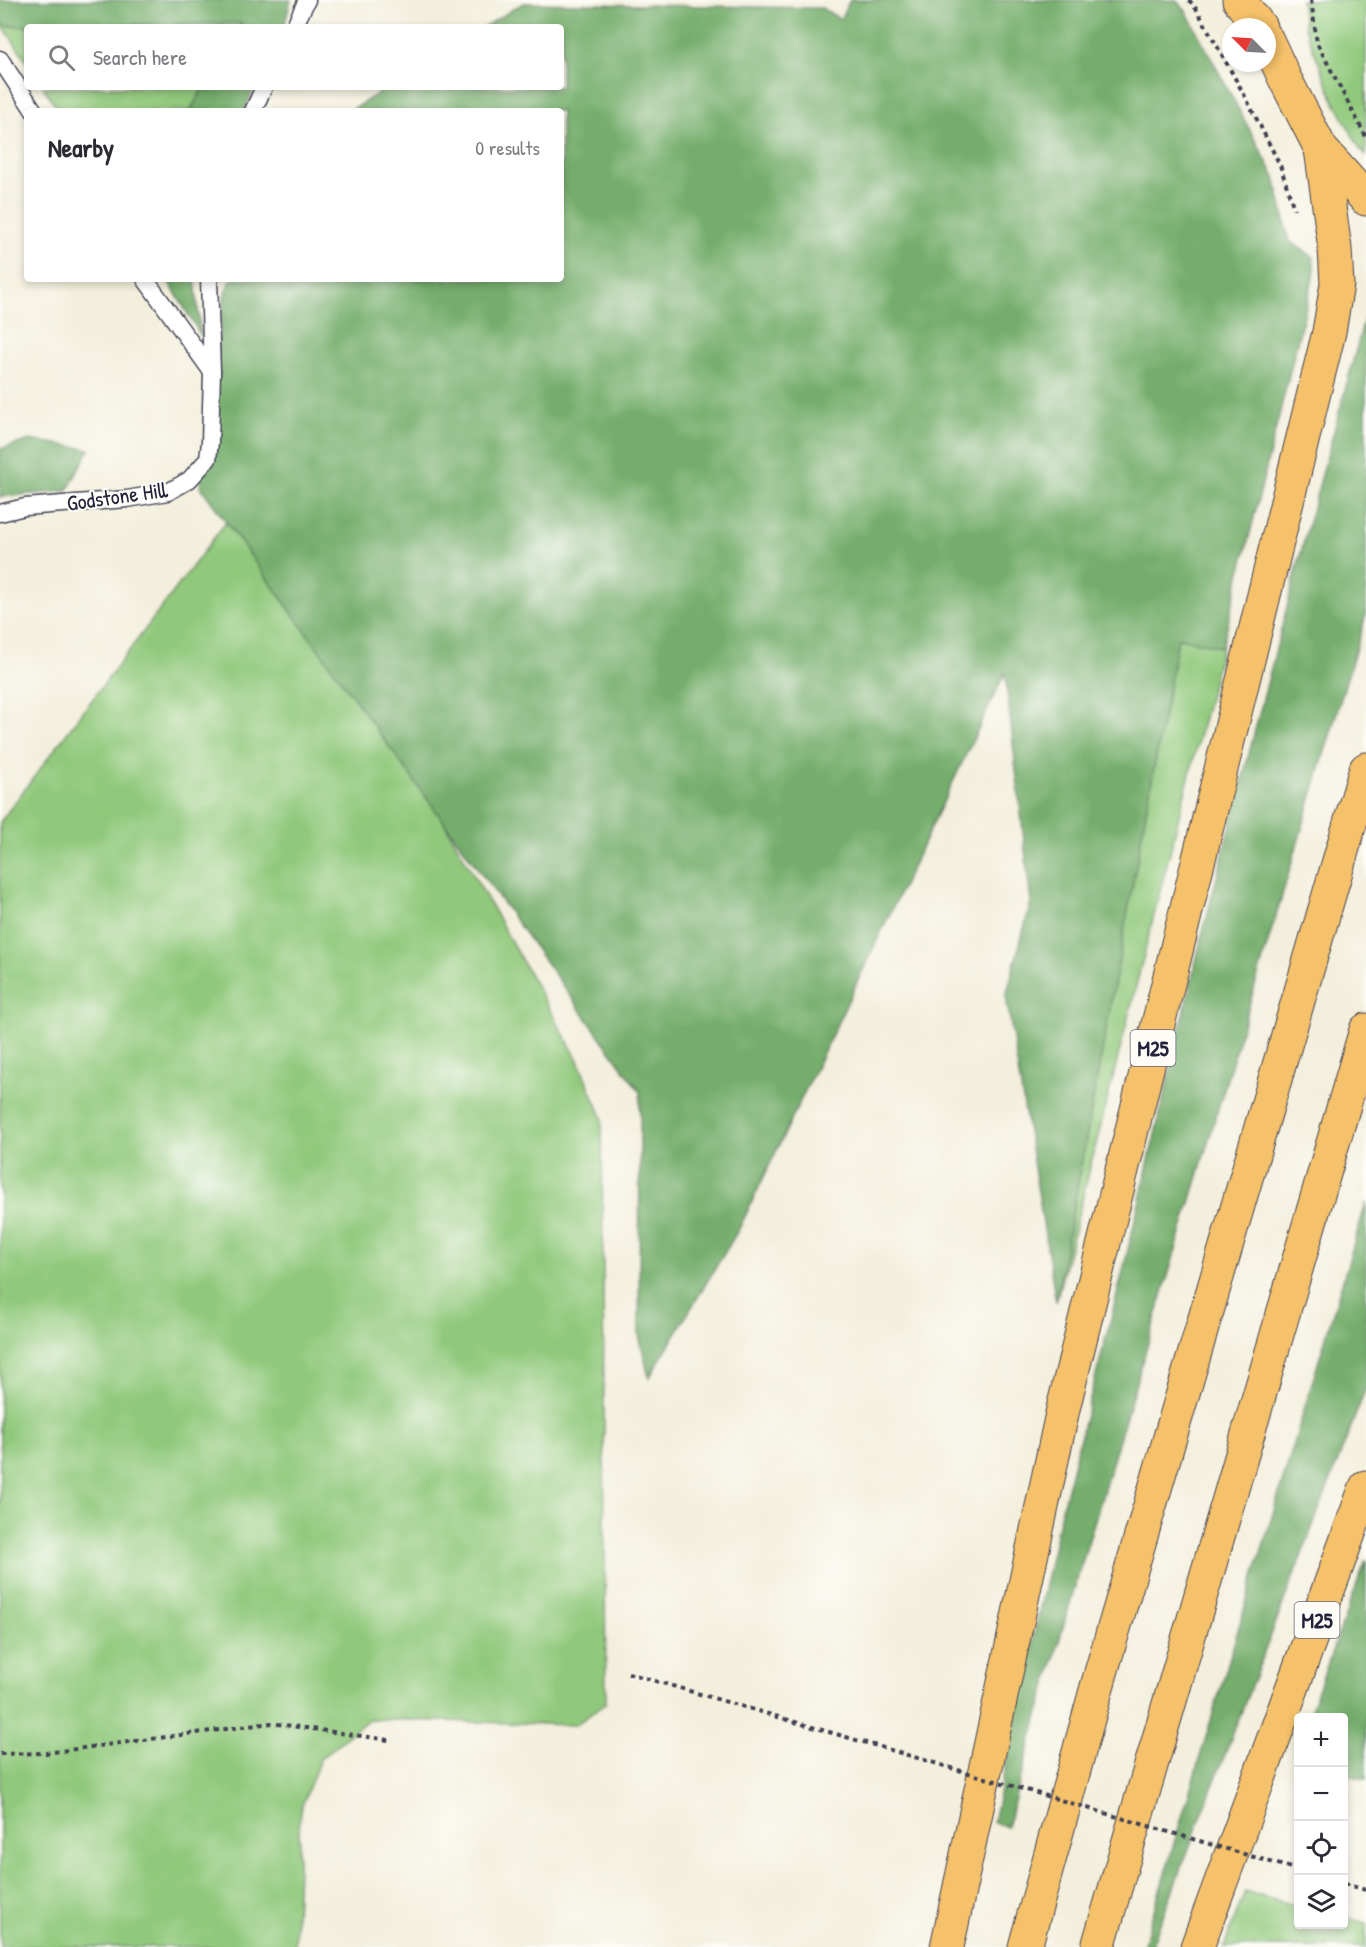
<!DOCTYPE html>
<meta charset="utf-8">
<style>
:root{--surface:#fff;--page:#f7f7f7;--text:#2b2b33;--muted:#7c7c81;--line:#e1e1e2}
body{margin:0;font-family:"Patrick Hand",sans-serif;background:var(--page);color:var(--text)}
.controls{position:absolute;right:18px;bottom:18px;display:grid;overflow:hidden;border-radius:6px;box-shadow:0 3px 9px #0003}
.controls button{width:54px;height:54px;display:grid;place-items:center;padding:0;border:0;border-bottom:2px solid var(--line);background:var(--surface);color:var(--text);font:30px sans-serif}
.compass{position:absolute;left:1222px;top:18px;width:54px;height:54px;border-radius:50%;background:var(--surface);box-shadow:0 3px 9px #0003;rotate:294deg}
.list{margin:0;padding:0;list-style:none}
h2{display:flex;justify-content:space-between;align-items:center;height:78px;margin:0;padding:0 24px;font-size:26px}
h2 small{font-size:20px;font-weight:400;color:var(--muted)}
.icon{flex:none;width:33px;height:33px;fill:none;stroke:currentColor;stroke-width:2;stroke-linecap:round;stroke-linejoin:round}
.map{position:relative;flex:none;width:1366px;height:1947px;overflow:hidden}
.search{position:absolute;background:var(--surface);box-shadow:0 3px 9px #0003;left:24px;top:24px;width:540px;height:66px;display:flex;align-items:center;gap:15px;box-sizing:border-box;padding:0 21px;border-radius:6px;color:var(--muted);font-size:22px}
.panel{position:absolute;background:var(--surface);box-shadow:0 3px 9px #0003;left:24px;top:108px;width:540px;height:174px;border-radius:6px}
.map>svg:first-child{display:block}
</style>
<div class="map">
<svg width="1366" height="1947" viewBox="0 0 1366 1947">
<rect width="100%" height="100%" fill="#fdfcf7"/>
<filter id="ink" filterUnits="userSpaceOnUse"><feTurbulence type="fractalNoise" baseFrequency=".0167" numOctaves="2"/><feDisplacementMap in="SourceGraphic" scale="12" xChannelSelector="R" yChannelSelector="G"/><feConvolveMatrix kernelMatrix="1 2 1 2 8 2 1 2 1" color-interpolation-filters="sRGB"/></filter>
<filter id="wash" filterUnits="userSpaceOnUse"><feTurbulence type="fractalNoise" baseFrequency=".008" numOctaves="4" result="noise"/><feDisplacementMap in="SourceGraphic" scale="24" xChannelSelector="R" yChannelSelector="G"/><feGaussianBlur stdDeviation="1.35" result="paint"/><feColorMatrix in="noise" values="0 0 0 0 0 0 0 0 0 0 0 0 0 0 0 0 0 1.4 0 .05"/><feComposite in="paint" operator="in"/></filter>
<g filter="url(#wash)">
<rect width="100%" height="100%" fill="#f3efdc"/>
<!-- green -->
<g fill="#91c97c" stroke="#5a765c" stroke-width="1.5">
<polygon points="1301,0 1366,0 1366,156 1360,149 1334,101 1305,28"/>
<polygon points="241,23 239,27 27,27 27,62 3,26"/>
<polygon points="43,87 204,87 190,111 59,111"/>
<polygon points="226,522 442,819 577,1058 602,1117 606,1703 575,1725 369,1719 320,1759 300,1811 295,1947 0,1947 0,822"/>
<polygon points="1178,637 1222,647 1056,1302"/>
<polygon points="1245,1892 1298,1906 1298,1924 1344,1924 1344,1917 1366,1923 1366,1947 1224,1947"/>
</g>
<!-- forest -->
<g fill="#74ad6c" stroke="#4b6854" stroke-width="1.5">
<polygon points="0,0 291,0 284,27 239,27 241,23 3,26 0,19"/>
<polygon points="850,0 1176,0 1186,11 1275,177 1289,240 1313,257 1315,270 1222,647 1178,638 1056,1302 1006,996 1031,902 1005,673 739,1229 649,1378 639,1335 640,1092 200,486 225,292 232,279 561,279 561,111 350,111 388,87 561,87 561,27 484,27 523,3 822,8 840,19"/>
<polygon points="204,87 255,87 244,111 190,111"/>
<polygon points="167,279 195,279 201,336"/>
<polygon points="1366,313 1366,615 1065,1620 1007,1827 993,1822 1061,1512 1121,1279 1202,935 1305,537"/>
<polygon points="30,440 90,449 67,491 0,497 0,449"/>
<polygon points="1366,1203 1366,1388 1151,1947 1143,1947"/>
<polygon points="1366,1560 1366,1780 1344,1774 1344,1718 1308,1717"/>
</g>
</g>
<g filter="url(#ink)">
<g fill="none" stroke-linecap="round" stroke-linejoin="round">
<defs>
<g id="service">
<polyline points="294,27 307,0"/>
<polyline points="0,59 34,111"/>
<polyline points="253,111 264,87"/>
<polyline points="145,279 212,372"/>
<polyline points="0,513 25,507 127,499 168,492 189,480 208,459 210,442 212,372 209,279"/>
</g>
<g id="trunk">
<polyline points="1239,0 1260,27"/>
<polyline points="1267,40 1285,79 1321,149 1366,199"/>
</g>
<g id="motorway">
<polyline points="947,1947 1063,1409 1329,332 1337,284 1335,249 1321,149"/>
<polyline points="1025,1947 1100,1676 1366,769"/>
<polyline points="1098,1947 1366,1030"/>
<polyline points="1197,1947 1366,1487"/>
</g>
</defs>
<!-- service casing -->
<use href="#service" stroke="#414153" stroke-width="19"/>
<!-- trunk casing -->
<use href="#trunk" stroke="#414153" stroke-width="35"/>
<!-- motorway casing -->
<use href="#motorway" stroke="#414153" stroke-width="35"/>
<!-- path -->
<g stroke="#414153" stroke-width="4" stroke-dasharray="4.5 4.5" stroke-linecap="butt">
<polyline points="1189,0 1197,10 1246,98 1280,165 1294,209"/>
<polyline points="1311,0 1317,43 1366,137"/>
<polyline points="628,1673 785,1719"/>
<polyline points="0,1754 46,1753 271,1723 389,1740"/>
<polyline points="1344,1884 1366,1890"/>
</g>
<!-- service -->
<use href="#service" stroke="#fff" stroke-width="16"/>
<!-- trunk -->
<use href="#trunk" stroke="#f5c16b" stroke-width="33"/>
<!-- motorway -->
<use href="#motorway" stroke="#f5c16b" stroke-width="33"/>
<!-- path-bridge -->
<polyline stroke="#414153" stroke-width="4" stroke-dasharray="4.5 4.5" stroke-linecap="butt" points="785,1719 1298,1870"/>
</g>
</g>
<g text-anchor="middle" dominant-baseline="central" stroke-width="4.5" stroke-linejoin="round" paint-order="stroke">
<!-- shield labels -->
<g fill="#fdfcf7" stroke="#646373" stroke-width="1.5">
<rect x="1130.5" y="1030" width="45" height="36" rx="4.5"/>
<rect x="1294.5" y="1602" width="45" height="36" rx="4.5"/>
</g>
<g font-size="21" font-weight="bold" fill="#22223b">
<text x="1153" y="1048">M25</text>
<text x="1317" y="1620">M25</text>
</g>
<!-- street labels -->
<g font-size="22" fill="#22223b" stroke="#fdfcf7">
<text transform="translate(117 496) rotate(-8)">Godstone Hill</text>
</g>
</g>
</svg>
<div class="controls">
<button>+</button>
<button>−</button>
<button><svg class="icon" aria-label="locate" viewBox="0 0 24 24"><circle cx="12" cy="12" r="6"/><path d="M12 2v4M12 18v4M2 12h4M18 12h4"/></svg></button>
<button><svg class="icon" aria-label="layers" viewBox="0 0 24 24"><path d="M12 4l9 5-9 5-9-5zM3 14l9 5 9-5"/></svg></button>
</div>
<svg class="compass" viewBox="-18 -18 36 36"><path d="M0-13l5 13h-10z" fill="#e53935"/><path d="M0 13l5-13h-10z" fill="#7c7c81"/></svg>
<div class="search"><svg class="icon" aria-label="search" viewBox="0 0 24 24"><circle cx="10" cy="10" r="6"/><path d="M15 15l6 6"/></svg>Search here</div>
<section class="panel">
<h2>Nearby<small>0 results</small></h2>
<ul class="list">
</ul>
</section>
</div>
